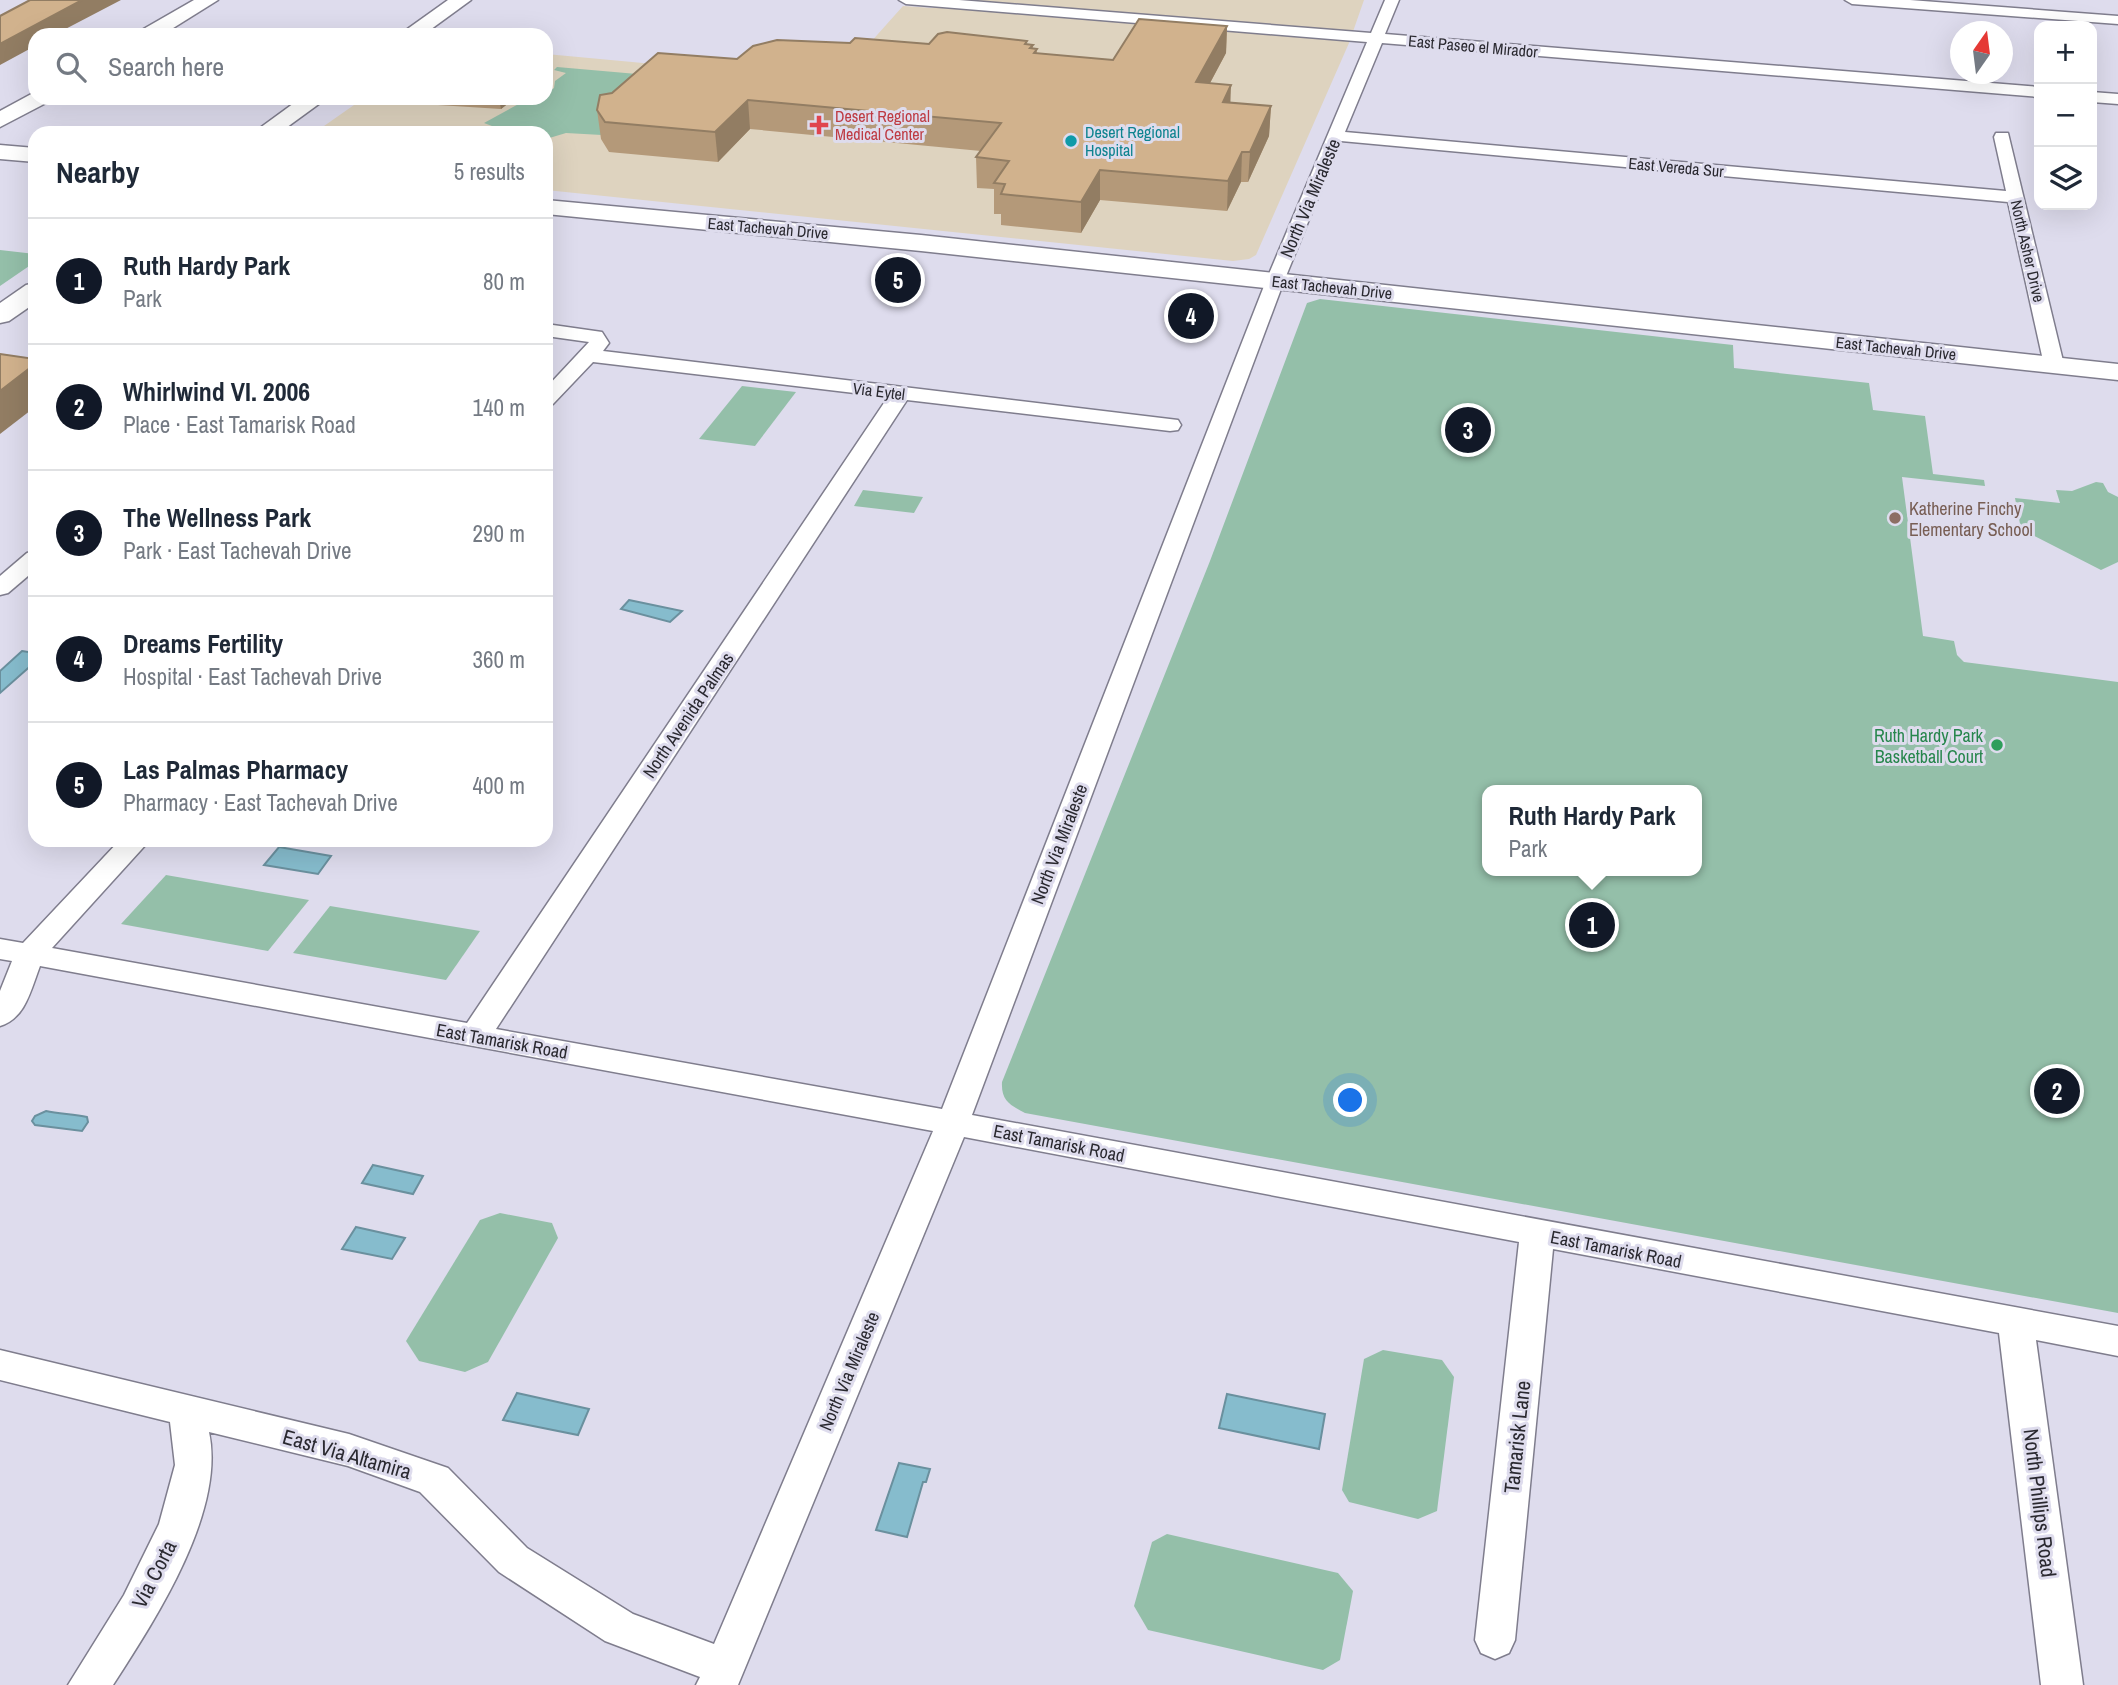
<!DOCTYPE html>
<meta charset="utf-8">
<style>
:root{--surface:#fff;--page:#f6f6f7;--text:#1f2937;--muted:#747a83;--line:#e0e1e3;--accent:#111827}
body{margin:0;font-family:"Archivo Narrow",sans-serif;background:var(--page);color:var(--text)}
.controls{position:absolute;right:21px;top:21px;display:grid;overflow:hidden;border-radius:14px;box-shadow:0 7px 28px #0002}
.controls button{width:63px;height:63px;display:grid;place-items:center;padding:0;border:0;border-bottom:2px solid var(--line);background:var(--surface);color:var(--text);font:35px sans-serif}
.compass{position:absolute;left:1950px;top:21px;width:63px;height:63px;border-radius:50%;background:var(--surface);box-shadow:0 7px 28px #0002;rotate:14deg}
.you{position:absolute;left:1351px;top:1101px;width:24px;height:24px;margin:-18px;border:5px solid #fff;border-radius:50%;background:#1a73e8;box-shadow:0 0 0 10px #1a73e833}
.badge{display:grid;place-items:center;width:46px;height:46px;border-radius:50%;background:var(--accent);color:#fff;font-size:23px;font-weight:700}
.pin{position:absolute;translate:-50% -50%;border:4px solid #fff;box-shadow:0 2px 7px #0006}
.popup{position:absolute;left:1482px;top:785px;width:220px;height:91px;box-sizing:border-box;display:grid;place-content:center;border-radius:14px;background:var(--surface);filter:drop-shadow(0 2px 5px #0005);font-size:23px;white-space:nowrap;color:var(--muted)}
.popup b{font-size:26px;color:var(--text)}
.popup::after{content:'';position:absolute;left:50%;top:100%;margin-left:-14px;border:14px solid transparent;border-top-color:var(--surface)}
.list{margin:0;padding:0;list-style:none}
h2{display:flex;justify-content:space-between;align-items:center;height:91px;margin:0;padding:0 28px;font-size:30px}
h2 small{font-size:23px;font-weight:400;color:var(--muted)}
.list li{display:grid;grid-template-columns:46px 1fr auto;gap:21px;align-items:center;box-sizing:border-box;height:126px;padding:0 28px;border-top:2px solid var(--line)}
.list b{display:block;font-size:26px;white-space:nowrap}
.list p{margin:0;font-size:23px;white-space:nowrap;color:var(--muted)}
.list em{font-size:23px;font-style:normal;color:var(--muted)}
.icon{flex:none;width:38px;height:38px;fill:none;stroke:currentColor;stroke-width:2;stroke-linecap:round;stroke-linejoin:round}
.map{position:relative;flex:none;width:2118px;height:1685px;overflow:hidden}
.search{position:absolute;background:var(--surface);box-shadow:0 7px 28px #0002;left:28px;top:28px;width:525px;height:77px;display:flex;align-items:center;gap:18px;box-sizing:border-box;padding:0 24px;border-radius:21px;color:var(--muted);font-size:26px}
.panel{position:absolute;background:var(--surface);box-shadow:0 7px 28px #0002;left:28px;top:126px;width:525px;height:721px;border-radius:21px}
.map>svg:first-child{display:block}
</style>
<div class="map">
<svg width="2118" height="1685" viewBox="0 0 2118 1685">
<rect width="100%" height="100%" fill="#dedced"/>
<!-- medical -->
<polygon fill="#ded3bf" points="940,0 1364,0 1349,43 1256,255 1249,259 1233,261 546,190 546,133 314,133 364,98 546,98 546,54 686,67 869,44 903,6 933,8"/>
<!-- green -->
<g fill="#94bfa9" fill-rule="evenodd">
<polygon points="557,67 637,74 602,135 566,133 546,139 546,133 511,133 484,123 526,100 546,98 546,93 554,88 555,81 566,73 554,70"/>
<polygon points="0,250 35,254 35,262 0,286"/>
<path d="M 1320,299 L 1733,345 L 1734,368 L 1869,383 L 1873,410 L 1925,416 L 1933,474 L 1984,480 L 1985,486 L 1902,477 L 1923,636 L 1954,641 L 1957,655 L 1964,662 L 2118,682 L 2118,1313 L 1025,1113 C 1010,1105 1001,1101 1002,1082 L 1210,561 L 1307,303 ZM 1487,790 L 1697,790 L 1697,871 L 1487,871 Z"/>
<polygon points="742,386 796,392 755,446 699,439"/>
<polygon points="2096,482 2103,483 2108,492 2118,497 2118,562 2101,570 2021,529 2015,498 2060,503 2056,490 2072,491"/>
<polygon points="863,490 923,497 914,513 854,506"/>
<polygon points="166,875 309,900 268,951 121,924"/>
<polygon points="330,906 480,931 446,980 293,953"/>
<polygon points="500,1213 552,1223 558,1238 488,1362 465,1372 419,1361 406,1341 480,1220"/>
<polygon points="1383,1350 1442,1360 1454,1377 1437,1511 1418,1519 1349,1502 1342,1490 1364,1359"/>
<polygon points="1167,1534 1338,1573 1353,1591 1340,1660 1323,1670 1148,1630 1134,1606 1152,1542"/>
</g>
<!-- water -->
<g fill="#86bccd" stroke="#6a909e" stroke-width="2">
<polygon points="629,600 682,611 670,622 621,609"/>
<polygon points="22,651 35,653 35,662 0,693 0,671"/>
<polygon points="279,847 331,856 318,874 264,865"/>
<path d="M 46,1111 C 59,1114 73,1114 87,1117 L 88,1122 L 82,1131 L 35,1125 L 32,1121 L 35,1116 Z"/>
<polygon points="373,1165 423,1176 413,1194 362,1183"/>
<polygon points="356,1227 405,1238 392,1259 342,1249"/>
<polygon points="517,1393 589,1409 578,1435 503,1420"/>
<polygon points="1227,1394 1325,1414 1319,1449 1219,1428"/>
<polygon points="899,1463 930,1469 926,1482 923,1482 907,1537 876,1530"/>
</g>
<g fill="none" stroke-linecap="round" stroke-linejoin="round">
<defs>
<g id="street">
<path d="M 899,0 L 959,0 L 1371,33 L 1385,0 L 1399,0 L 1385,34 L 2039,87 L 2039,97 L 1382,43 L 1345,132 L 2006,191 L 1994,137 L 1996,133 L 2008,133 L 2064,365 L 2061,369 L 2047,369 L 2044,365 L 2008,202 L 1341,141 L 1284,281 L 972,1115 L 2118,1326 L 2118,1356 L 2036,1340 L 2083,1685 L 2041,1685 L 1999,1333 L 1553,1249 L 1515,1640 L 1509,1653 L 1495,1659 L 1481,1653 L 1475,1640 L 1519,1242 L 964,1137 L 738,1685 L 696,1685 L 700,1677 L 605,1641 L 499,1572 L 420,1492 L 348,1466 L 209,1432 C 226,1512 155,1620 113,1685 L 68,1685 L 124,1595 L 159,1524 L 175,1465 L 170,1422 L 0,1380 L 0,1350 L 349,1434 L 448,1468 L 527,1548 L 633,1614 L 714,1644 L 933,1131 L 40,966 C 31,989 26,1018 0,1026 L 0,991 L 12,961 L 0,959 L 0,939 L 23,943 L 120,840 L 150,840 L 52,948 L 467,1023 L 888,397 L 593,362 L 553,404 L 546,406 L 546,388 L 589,342 L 546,336 L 546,324 L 602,332 L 609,343 L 603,351 L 1178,420 L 1181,425 L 1178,430 L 1170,431 L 907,400 L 496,1029 L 942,1109 L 1266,281 L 1367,42 L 906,4 Z"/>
<polygon points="1845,0 1910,0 2118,16 2118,24 1852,4"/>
<polygon points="2092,92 2118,94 2118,104 2092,102"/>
<polygon points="35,551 35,570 8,593 0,595 0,576 27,553"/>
</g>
<g id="secondary">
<polygon points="448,0 471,0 423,35 399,35"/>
<polygon points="301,98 327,98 279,133 253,133"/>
<polygon points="0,145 35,148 35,162 0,159"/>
<polygon points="546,200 921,235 2118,364 2118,380 921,251 546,214"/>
<polygon points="35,283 35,303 9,321 0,323 0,303 26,285"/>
</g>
<g id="primary">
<polygon points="194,0 218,0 162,35 137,35 140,31"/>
<polygon points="35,92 35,98 49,98 46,103 0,127 0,111"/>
</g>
</defs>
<!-- street casing -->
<use href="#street" stroke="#7f7d8d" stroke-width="3"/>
<!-- secondary casing -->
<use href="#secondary" stroke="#7f7d8d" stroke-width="3"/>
<!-- primary casing -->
<use href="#primary" stroke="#7f7d8d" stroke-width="3"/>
<!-- street -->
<use href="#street" fill="#fff" fill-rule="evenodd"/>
<!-- secondary -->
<use href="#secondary" fill="#fff" fill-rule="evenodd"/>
<!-- primary -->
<use href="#primary" fill="#fff" fill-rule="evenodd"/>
</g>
<!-- wall -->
<g fill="#b49979">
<polygon points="1227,26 1226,53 1210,83 1230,103 1271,106 1269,136 1248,182 1241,182 1227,211 1100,200 1081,233 1001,225 1001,214 994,214 994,189 977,188 976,157 981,151 750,129 718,162 609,152 601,139 597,110 612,93 737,59 850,43 1027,44 1033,45 1033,48 1037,49 1037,53 1113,60"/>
<polygon points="421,98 515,98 501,109 422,104"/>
</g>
<!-- shaded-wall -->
<g fill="#927d63">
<polygon points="82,0 121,0 54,35 35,35 35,46 0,65 0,44"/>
<polygon points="1227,26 1226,53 1195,111 1196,82"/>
<polygon points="1231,85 1230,114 1223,102"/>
<polygon points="499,98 515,98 501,109"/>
<polygon points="748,100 750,129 718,162 715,132"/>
<polygon points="1271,106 1269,136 1248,182 1250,152"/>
<polygon points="1242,152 1241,182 1227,211 1228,181"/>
<polygon points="1100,170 1100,200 1081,233 1081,202"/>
<polygon points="35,364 35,407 0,434 0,391"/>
</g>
<!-- building -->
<g fill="#d1b28d" stroke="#927d63" stroke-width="2">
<polygon points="30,0 82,0 0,44 0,16"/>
<polygon points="1139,19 1227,26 1196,82 1231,85 1223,102 1271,106 1250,152 1242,152 1228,181 1100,170 1081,202 1001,194 1005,184 994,183 1009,161 976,157 1001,123 748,100 715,132 605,122 597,110 600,95 612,93 658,53 737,59 753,46 777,40 850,43 855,38 929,44 938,34 947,32 1027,41 1025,44 1033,45 1030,48 1037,49 1034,53 1113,60"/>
<polygon points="0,354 35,359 35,364 0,391"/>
</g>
<!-- markers -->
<path fill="#e0444e" stroke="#dedced" stroke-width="2.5" d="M815.5 114.5h7v7h7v7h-7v7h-7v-7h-7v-7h7z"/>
<circle fill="#0f9aa8" stroke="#dedced" stroke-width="2.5" cx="1071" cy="141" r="7"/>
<circle fill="#8d6e63" stroke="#dedced" stroke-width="2.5" cx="1895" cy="518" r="7"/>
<circle fill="#2e9e5b" stroke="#dedced" stroke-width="2.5" cx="1997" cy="745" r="7"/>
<g text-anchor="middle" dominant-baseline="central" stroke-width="6" stroke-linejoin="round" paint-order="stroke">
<!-- far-street labels -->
<g font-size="16" fill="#2a2930" stroke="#dedced">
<text transform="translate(1473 46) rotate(5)">East Paseo el Mirador</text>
<text transform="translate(1676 167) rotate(5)">East Vereda Sur</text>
<text transform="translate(768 228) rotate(5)">East Tachevah Drive</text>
<text transform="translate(2028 251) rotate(77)">North Asher Drive</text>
<text transform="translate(1332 287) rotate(6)">East Tachevah Drive</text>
<text transform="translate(1896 348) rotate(6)">East Tachevah Drive</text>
<text transform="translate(879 391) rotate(7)">Via Eytel</text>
</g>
<!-- far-health labels -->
<g font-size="16" fill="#be3a42" stroke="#dedced" text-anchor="start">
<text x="835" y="116">Desert Regional<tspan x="835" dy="18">Medical Center</tspan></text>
</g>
<!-- far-culture labels -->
<g font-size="16" fill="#0d838f" stroke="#dedced" text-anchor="start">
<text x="1085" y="132">Desert Regional<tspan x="1085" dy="18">Hospital</tspan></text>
</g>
<!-- street labels -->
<g font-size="18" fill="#2a2930" stroke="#dedced">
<text transform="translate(1310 198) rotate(-67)">North Via Miraleste</text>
<text transform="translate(688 715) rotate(-56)">North Avenida Palmas</text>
<text transform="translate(1059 844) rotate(-69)">North Via Miraleste</text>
<text transform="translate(502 1041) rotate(10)">East Tamarisk Road</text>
<text transform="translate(1059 1143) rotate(11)">East Tamarisk Road</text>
<text transform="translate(1616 1249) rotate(11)">East Tamarisk Road</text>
<text transform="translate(849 1371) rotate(-67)">North Via Miraleste</text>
</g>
<!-- education labels -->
<g font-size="18" fill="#785e54" stroke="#dedced" text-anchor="start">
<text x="1909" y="508">Katherine Finchy<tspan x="1909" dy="21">Elementary School</tspan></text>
</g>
<!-- leisure labels -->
<g font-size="18" fill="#27864d" stroke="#dedced" text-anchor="end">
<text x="1983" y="735">Ruth Hardy Park<tspan x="1983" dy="21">Basketball Court</tspan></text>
</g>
<!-- near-street labels -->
<g font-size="21" fill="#2a2930" stroke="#dedced">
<text transform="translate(1517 1437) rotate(-84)">Tamarisk Lane</text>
<text transform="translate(347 1454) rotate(16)">East Via Altamira</text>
<text transform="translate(2040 1503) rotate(83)">North Phillips Road</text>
<text transform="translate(154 1574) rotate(-63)">Via Corta</text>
</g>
</g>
</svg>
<div class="controls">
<button>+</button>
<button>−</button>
<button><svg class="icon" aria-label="layers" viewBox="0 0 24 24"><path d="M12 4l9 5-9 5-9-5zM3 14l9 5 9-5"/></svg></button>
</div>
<svg class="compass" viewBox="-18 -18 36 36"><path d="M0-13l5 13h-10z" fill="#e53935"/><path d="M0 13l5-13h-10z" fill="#747a83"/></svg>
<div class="you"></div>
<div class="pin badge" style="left:1592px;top:925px">1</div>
<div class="popup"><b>Ruth Hardy Park</b>Park</div>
<div class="pin badge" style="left:2057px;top:1091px">2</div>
<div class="pin badge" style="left:1468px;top:430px">3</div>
<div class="pin badge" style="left:1191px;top:316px">4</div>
<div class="pin badge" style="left:898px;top:280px">5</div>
<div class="search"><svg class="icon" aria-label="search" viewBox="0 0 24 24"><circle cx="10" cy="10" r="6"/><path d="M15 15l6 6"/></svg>Search here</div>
<section class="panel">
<h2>Nearby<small>5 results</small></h2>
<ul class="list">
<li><span class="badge">1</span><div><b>Ruth Hardy Park</b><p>Park</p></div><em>80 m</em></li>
<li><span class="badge">2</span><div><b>Whirlwind VI. 2006</b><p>Place · East Tamarisk Road</p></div><em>140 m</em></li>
<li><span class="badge">3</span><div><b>The Wellness Park</b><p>Park · East Tachevah Drive</p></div><em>290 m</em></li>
<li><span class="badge">4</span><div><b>Dreams Fertility</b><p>Hospital · East Tachevah Drive</p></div><em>360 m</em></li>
<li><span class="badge">5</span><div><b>Las Palmas Pharmacy</b><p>Pharmacy · East Tachevah Drive</p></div><em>400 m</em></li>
</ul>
</section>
</div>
